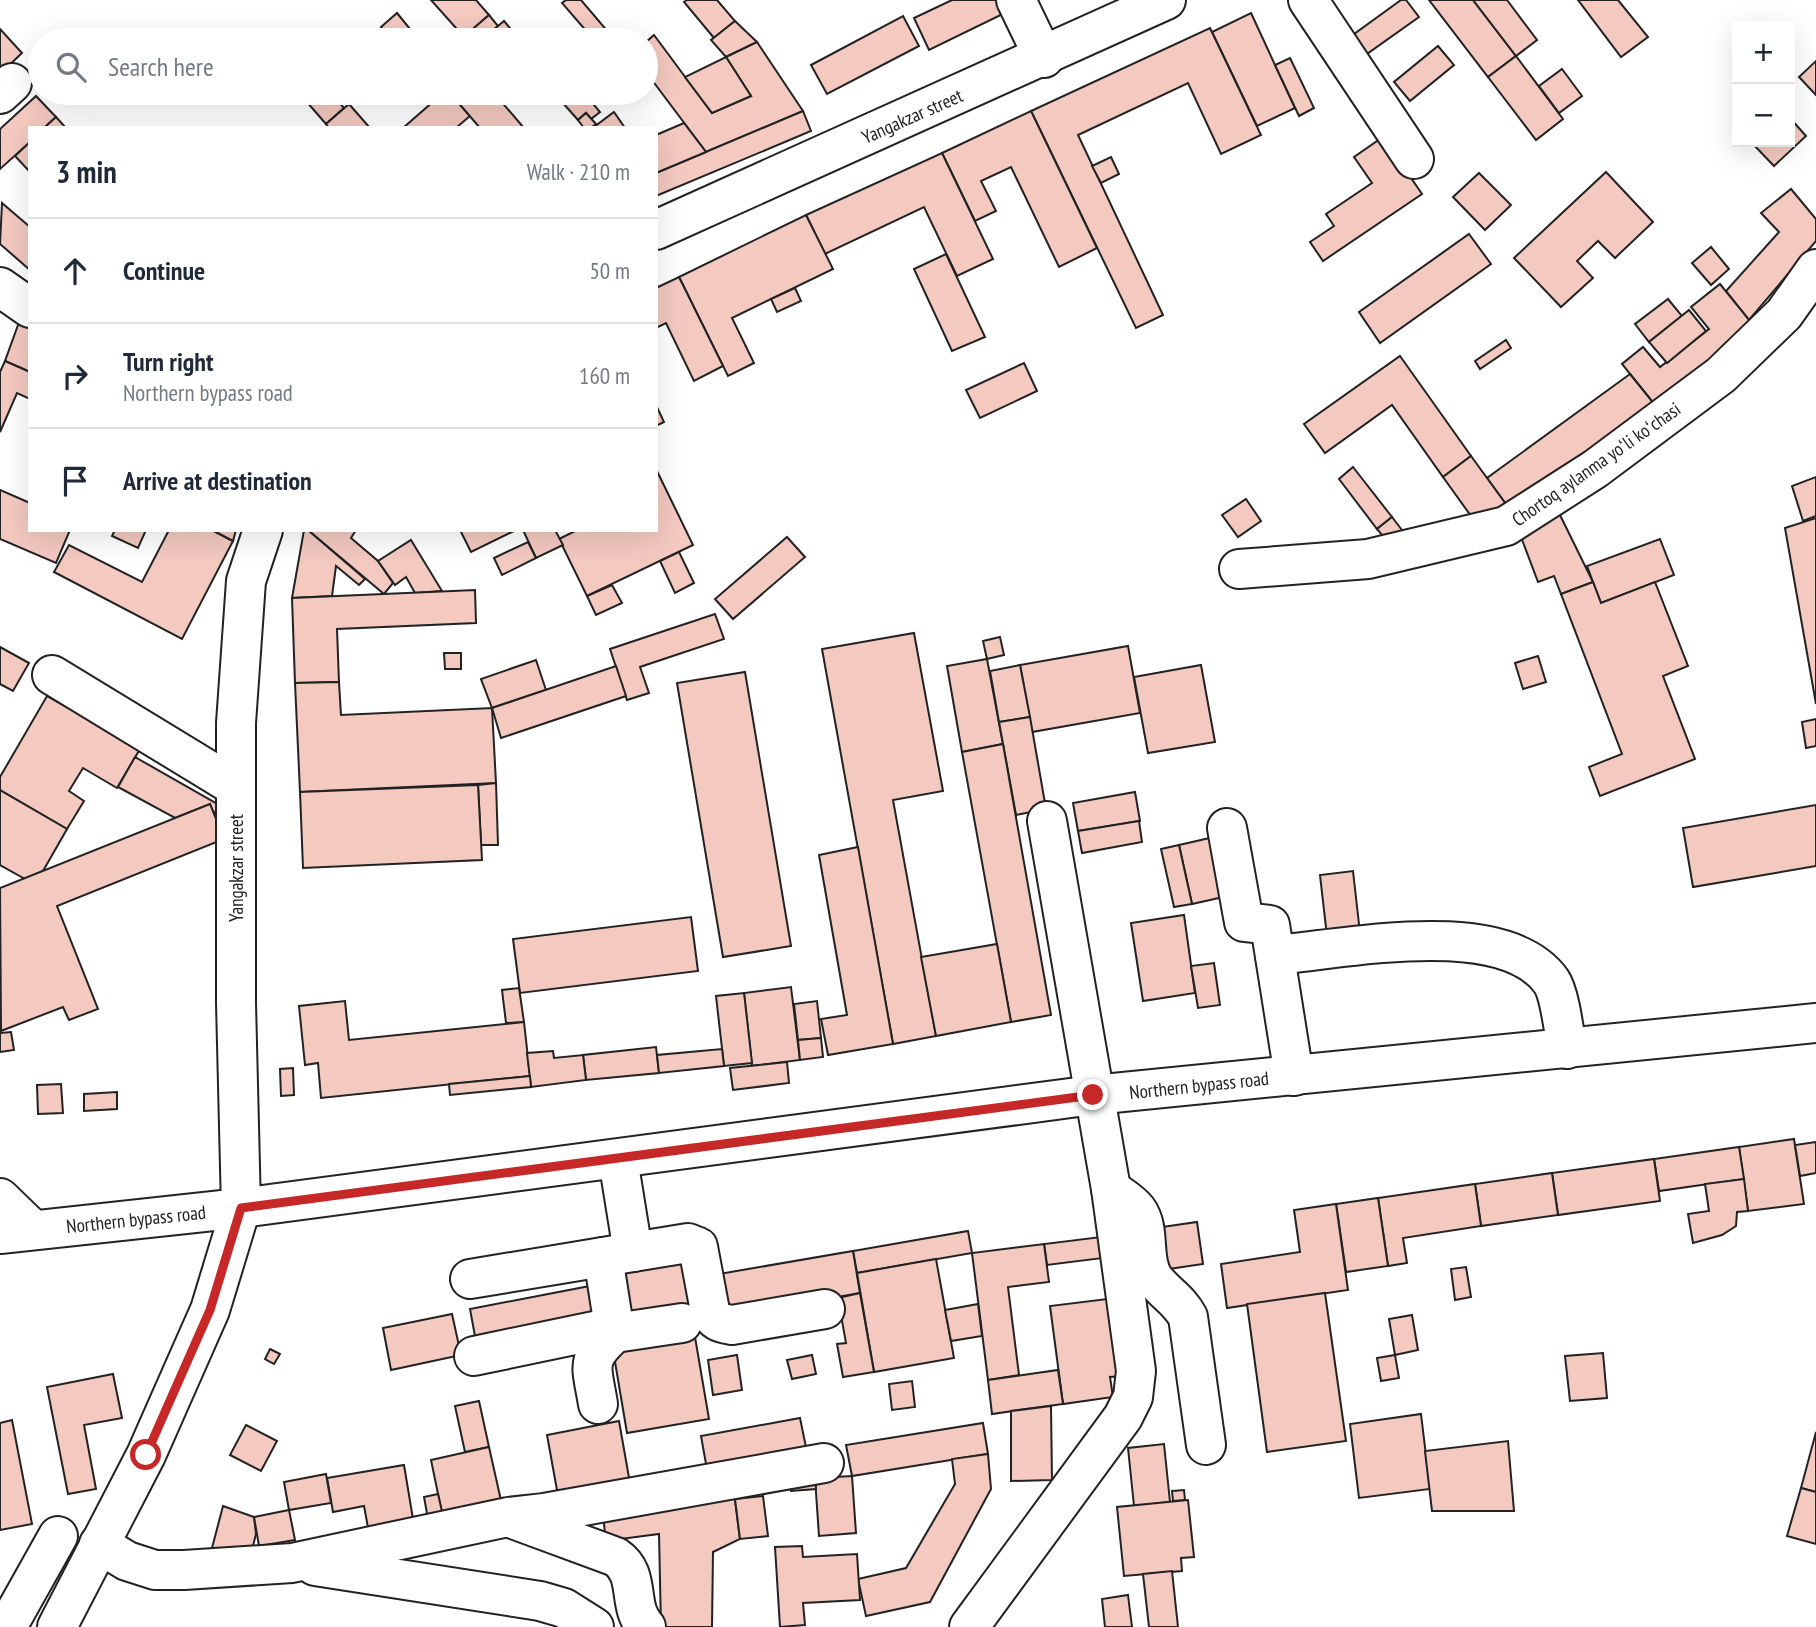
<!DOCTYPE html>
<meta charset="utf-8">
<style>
:root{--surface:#fff;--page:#f2f2f3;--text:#1f2937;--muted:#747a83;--line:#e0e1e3}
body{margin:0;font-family:"PT Sans Narrow",sans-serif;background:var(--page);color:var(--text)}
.controls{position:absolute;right:21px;top:21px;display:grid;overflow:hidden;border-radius:0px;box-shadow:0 7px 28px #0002}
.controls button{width:63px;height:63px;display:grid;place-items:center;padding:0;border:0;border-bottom:2px solid var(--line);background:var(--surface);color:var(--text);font:35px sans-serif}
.stop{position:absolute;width:21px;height:21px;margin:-16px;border:5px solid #c62828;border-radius:50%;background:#fff}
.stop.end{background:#c62828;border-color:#fff;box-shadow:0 2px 7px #0008}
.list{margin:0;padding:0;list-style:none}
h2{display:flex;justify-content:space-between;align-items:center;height:91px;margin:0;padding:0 28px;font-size:30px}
h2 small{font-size:23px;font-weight:400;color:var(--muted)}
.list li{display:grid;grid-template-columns:46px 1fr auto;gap:21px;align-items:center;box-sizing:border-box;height:105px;padding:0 28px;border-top:2px solid var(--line)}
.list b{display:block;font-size:26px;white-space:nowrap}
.list p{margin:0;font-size:23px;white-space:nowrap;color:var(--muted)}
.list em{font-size:23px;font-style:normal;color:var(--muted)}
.icon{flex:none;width:38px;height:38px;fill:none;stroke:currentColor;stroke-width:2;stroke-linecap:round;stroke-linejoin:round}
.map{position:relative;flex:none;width:1816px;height:1627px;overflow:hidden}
.search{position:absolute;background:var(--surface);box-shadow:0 7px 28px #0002;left:28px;top:28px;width:630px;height:77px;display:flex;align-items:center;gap:18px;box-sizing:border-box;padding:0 24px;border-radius:38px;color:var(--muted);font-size:26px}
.panel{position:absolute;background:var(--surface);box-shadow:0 7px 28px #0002;left:28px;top:126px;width:630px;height:406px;border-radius:0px}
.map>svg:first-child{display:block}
</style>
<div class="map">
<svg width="1816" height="1627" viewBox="0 0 1816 1627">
<rect width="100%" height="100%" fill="#fff"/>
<!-- building -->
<g fill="#f3c9c0" stroke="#222" stroke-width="2">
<polygon points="431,0 476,0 489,15 464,37"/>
<polygon points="566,0 581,0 615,40 594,40 562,3"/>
<polygon points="687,0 717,0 735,21 714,38 684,2"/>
<polygon points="952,0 1007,0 1011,10 929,50 914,18"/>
<polygon points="1401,0 1406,0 1419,17 1364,56 1350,37"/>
<polygon points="1429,0 1473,0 1516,56 1488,77"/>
<polygon points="1473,0 1507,0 1537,40 1516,56"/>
<polygon points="1578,0 1618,0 1648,37 1621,57"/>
<polygon points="397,13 419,40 392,40 381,27"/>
<polygon points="1251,13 1295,108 1257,126 1212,32"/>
<polygon points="489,15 498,26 481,40 460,40"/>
<polygon points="903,16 919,46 827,94 811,65"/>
<polygon points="504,21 520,40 481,40 498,26"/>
<polygon points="735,21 757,42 726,57 711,40"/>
<polygon points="1210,28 1261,135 1221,154 1188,83 1078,135 1163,315 1136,328 1031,111"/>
<polygon points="0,29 22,53 2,72 0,70"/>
<polygon points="654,35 712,113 751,96 726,57 757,42 803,111 706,152 646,72 646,42"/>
<polygon points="1438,46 1454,65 1410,101 1394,82"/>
<polygon points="1516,56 1563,119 1536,140 1488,77"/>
<polygon points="726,57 751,96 712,113 685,77"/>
<polygon points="1290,58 1314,108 1299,116 1275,65"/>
<polygon points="1816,61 1816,95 1799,77"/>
<polygon points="1562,69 1582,96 1559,113 1539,86"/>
<polygon points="299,93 331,93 344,108 326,124"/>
<polygon points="443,93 450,93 470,116 456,128 403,128"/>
<polygon points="450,93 494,93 524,128 480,128"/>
<polygon points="554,93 584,93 600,112 591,119 586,113 578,120"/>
<polygon points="36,96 56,117 44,128 30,128 30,142 0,169 0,129"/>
<polygon points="349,104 370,128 329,128 326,124"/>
<polygon points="803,111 811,131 656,196 656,173"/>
<polygon points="1031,111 1097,248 1059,267 1011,167 981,181 996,211 975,221 942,153"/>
<polygon points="614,112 625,128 594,128 594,127"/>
<polygon points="586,113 596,124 591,128 584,128 578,120"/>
<polygon points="56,117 66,128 44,128"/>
<polygon points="1790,118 1806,136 1774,166 1751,142 1790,142"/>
<polygon points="684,123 706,152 656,173 656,135"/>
<polygon points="1383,137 1422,194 1323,261 1310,242 1334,226 1326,214 1372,183 1354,157"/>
<polygon points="30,142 30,172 15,156"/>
<polygon points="942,153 993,259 957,276 924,207 825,254 806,215"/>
<polygon points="1111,157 1119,174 1101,183 1092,166"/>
<polygon points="1606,172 1653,222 1615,258 1598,241 1577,261 1593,278 1561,307 1514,258"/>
<polygon points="1479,173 1511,205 1485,230 1453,197"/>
<polygon points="1791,189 1816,219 1816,241 1749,320 1726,291 1779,232 1761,213"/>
<polygon points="2,203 30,227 30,270 0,244"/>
<polygon points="806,215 833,269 732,318 754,363 728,376 679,277"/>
<polygon points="1469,234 1491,264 1380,343 1359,312"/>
<polygon points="1711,247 1729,269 1711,285 1692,263"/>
<polygon points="946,254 985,337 952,351 914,269"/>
<polygon points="679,277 723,366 694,381 666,323 656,328 656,288"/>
<polygon points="1720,284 1754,326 1655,405 1622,364 1643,347 1660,367 1709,329 1691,307"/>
<polygon points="795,288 801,301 777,312 771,299"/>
<polygon points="1668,299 1682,316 1649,342 1635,324"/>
<polygon points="1689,310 1706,331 1667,363 1649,342"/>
<polygon points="22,314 30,320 30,372 5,361"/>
<polygon points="1506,340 1511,348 1480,369 1475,361"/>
<polygon points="1400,356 1471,456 1443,477 1392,405 1325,453 1304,424"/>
<polygon points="5,361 30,372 30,399 17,393 0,432 0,372"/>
<polygon points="1024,363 1037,391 980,418 966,390"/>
<polygon points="1630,374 1655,405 1508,507 1487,478"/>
<polygon points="656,405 664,422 656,426"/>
<polygon points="1471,456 1508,507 1476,523 1443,477"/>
<polygon points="1353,467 1392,517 1377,529 1339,479"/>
<polygon points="656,469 693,545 587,596 559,539 577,530 656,530"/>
<polygon points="1816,477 1816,516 1803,521 1792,486"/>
<polygon points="0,490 30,503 30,530 70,530 56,563 0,539"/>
<polygon points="1246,499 1261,521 1238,537 1222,515"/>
<polygon points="1559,513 1593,582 1561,594 1554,576 1538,582 1521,537"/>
<polygon points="1392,517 1405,534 1390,545 1377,529"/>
<polygon points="1816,518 1816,704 1785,528"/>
<polygon points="115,530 146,530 138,548 112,536"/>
<polygon points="169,530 212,530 233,541 182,639 54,572 69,545 142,582"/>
<polygon points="212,530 236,530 233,541"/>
<polygon points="304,530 308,530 365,579 359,585 336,566 332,596 292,598"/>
<polygon points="308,530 356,530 351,538 378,561 393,583 384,594"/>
<polygon points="460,530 516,530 471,552"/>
<polygon points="523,530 555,530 563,545 536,558"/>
<polygon points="787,537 805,557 733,619 715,599"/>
<polygon points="1660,539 1674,575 1601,603 1587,566"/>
<polygon points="411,540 442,591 415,593 406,577 395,585 378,561"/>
<polygon points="528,542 536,558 502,575 494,558"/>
<polygon points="679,552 694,583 675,593 660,561"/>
<polygon points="1593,582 1601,603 1655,582 1688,666 1663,676 1695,759 1600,796 1589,767 1622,754 1561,594"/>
<polygon points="612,585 622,603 596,615 587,596"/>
<polygon points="475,590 476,623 337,629 339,682 295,683 292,598"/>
<polygon points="715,614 724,639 640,667 649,693 627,700 610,649"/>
<polygon points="914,633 943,791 893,800 936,1036 893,1044 822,649"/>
<polygon points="1000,637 1004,655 987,659 983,641"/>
<polygon points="1128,646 1140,713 1032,732 1020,665"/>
<polygon points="0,647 29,663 13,691 0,684"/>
<polygon points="444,653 461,653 461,669 445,669"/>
<polygon points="1538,656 1546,682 1523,689 1515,663"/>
<polygon points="987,659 1003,744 962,752 947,666"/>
<polygon points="536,660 546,690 492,708 481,679"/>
<polygon points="1020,665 1030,717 999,722 990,671"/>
<polygon points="1201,665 1215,742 1148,753 1134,677"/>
<polygon points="616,666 626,696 501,738 492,708"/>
<polygon points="745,672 791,946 723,957 677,683"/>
<polygon points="339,682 341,715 492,708 496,783 300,792 295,683"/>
<polygon points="47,696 140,749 117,788 83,768 69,791 84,801 67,829 0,790 0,777"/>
<polygon points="1030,717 1046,809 1016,815 999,722"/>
<polygon points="1816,719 1816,746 1806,748 1802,722"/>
<polygon points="1003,744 1051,1015 1011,1022 962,752"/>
<polygon points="135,757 219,805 214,814 210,804 175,818 118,787"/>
<polygon points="496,783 498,845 481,845 478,785"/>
<polygon points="478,785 482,860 303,868 300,792"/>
<polygon points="0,790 67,829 43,871 25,879 0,865"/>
<polygon points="1135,792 1140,821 1078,831 1073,803"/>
<polygon points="210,804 224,839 57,906 98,1009 69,1020 63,1007 1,1031 0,888"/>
<polygon points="1816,805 1816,866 1693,887 1683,828"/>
<polygon points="1139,821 1142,842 1082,853 1078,831"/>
<polygon points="1214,837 1228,896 1192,904 1179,845"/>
<polygon points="1179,845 1192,904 1174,907 1161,849"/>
<polygon points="858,847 893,1044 828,1055 821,1019 847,1015 819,855"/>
<polygon points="1353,871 1361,942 1328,945 1320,875"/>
<polygon points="1184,915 1195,993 1143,1001 1131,923"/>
<polygon points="691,917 698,971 520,993 513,939"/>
<polygon points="997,944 1011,1022 936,1036 921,957"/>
<polygon points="1214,963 1220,1005 1198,1008 1191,966"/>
<polygon points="791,987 800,1060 752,1066 744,993"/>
<polygon points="519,988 524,1022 506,1023 502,990"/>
<polygon points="744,993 752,1063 724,1066 716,996"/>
<polygon points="345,1001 349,1040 524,1022 530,1076 321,1098 318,1063 305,1065 299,1006"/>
<polygon points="817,1001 821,1038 798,1040 794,1004"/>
<polygon points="11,1032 14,1050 0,1052 0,1033"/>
<polygon points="821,1038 823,1057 800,1060 798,1040"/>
<polygon points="656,1047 659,1073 586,1080 583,1055"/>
<polygon points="722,1049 724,1066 659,1073 657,1055"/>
<polygon points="553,1051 554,1058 583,1055 586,1080 531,1087 527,1053"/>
<polygon points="787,1062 789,1083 733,1090 730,1068"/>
<polygon points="293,1068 294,1095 281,1096 280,1069"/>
<polygon points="530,1076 531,1087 450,1095 449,1084"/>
<polygon points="61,1084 63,1113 38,1114 37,1085"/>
<polygon points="117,1092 117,1109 84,1111 84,1094"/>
<polygon points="1794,1139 1804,1204 1748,1211 1739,1147"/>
<polygon points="1816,1142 1816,1173 1800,1176 1795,1145"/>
<polygon points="1739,1147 1744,1179 1659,1191 1654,1159"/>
<polygon points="1654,1159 1660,1201 1558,1215 1552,1173"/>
<polygon points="1552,1173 1558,1215 1481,1226 1475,1184"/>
<polygon points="1744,1179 1748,1211 1737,1212 1736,1226 1722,1235 1693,1243 1688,1214 1709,1211 1705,1184"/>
<polygon points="1475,1184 1481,1226 1403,1238 1407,1263 1388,1266 1378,1198"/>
<polygon points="1378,1198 1388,1266 1346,1272 1336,1204"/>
<polygon points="1336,1204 1348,1290 1227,1308 1221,1264 1300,1252 1294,1210"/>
<polygon points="1197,1222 1203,1264 1162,1270 1155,1228"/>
<polygon points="968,1231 972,1253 857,1273 853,1251"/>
<polygon points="1109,1236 1111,1257 1047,1265 1044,1244"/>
<polygon points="1044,1244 1049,1282 1008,1287 1019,1375 988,1380 972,1253"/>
<polygon points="853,1251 860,1293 726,1317 719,1274"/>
<polygon points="936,1259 954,1358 874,1372 857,1273"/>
<polygon points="686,1262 695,1314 619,1327 610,1275"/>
<polygon points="1466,1267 1471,1297 1455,1300 1451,1269"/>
<polygon points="595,1285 602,1322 477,1347 470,1309"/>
<polygon points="860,1293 874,1372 843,1377 837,1344 846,1343 838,1298"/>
<polygon points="1325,1293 1346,1441 1267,1452 1247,1304"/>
<polygon points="1115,1298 1125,1376 1110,1377 1113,1397 1063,1404 1050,1306"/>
<polygon points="978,1304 982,1336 951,1341 945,1310"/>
<polygon points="452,1314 461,1355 391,1370 383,1328"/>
<polygon points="1412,1315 1418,1350 1395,1355 1389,1319"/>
<polygon points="695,1337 709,1419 627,1433 613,1350"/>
<polygon points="270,1349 280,1354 274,1364 265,1359"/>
<polygon points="1603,1353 1607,1398 1570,1401 1565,1356"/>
<polygon points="737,1355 742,1390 713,1395 708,1360"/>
<polygon points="812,1355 816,1374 792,1379 787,1360"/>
<polygon points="1395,1355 1399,1378 1381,1381 1377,1358"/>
<polygon points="1058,1370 1063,1404 992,1414 988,1380"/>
<polygon points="113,1374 122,1418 84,1425 96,1489 68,1494 47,1387"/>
<polygon points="912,1381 915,1407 892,1410 889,1384"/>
<polygon points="479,1401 489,1447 465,1452 455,1406"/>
<polygon points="1051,1406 1052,1480 1011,1481 1011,1411"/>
<polygon points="1421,1414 1430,1489 1359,1498 1350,1424"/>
<polygon points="800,1418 808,1457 708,1475 701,1436"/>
<polygon points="12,1420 32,1524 0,1530 0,1423"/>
<polygon points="619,1421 631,1489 559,1501 547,1435"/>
<polygon points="983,1423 988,1454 852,1476 846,1445"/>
<polygon points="246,1425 277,1441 261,1471 230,1455"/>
<polygon points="1816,1432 1816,1492 1801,1488"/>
<polygon points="1508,1441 1514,1511 1432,1511 1425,1451"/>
<polygon points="1164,1444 1170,1502 1134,1506 1128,1448"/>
<polygon points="489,1447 502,1505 443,1518 431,1460"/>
<polygon points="988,1454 991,1489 930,1602 866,1616 858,1579 906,1568 955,1484 952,1459"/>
<polygon points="404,1465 414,1525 369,1533 364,1506 333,1512 327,1478"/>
<polygon points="326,1474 331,1503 289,1510 284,1482"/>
<polygon points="852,1476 856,1533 819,1536 815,1478"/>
<polygon points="815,1478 816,1489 791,1491 790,1480"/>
<polygon points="1801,1488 1816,1492 1816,1544 1787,1536"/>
<polygon points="1184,1490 1185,1500 1173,1501 1172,1491"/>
<polygon points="734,1492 740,1539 713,1552 712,1627 661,1627 659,1534 606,1541 603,1516"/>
<polygon points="438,1494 443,1516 428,1519 424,1497"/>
<polygon points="763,1496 768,1536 740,1539 735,1499"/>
<polygon points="1188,1500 1194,1557 1181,1558 1182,1571 1124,1576 1117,1507"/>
<polygon points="223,1506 254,1517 256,1534 250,1558 212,1548"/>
<polygon points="289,1510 295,1540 259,1546 254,1517"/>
<polygon points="802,1546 803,1557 857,1554 860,1600 803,1603 805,1625 780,1627 775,1547"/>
<polygon points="1172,1571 1178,1627 1149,1627 1143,1574"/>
<polygon points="1128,1595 1132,1627 1105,1627 1102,1599"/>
</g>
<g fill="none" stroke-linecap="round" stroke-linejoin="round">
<defs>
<g id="minor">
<polyline points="1016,0 1044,58"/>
<polyline points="1308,0 1414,159"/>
<polyline points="0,94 12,83"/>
<polyline points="656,230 1166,0"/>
<polyline points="0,287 30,308"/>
<polyline points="1239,569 1368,559 1506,526 1595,469 1721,375 1784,314 1816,269"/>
<polyline points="52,675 236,787"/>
<polyline points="1227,828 1244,922 1270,925 1294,1076"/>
<path d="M 1275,955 C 1347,949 1503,915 1551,981 C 1560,994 1564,1032 1567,1049"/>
<path d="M 1111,1189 C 1120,1196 1131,1202 1137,1210 C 1152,1230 1140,1261 1155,1280 C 1166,1294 1179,1300 1188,1317 L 1206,1445"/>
<polyline points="0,1198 32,1229"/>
<path d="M 633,1252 L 688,1243 L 698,1247 L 710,1311 C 714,1322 721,1323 732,1325 L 825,1309"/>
<polyline points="470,1279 633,1252 618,1159"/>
<polyline points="615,1333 682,1323"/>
<polyline points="474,1356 613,1327"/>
<path d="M 598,1404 C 592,1366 584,1361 615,1333 L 603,1257"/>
<path d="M 513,1519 L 616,1557 C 642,1575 626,1605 646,1627"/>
<polyline points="99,1544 127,1561 155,1570 184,1570 292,1563 508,1517 544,1513 824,1463"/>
<polyline points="315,1566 540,1601 564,1608 594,1627"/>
<polyline points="7,1627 58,1536"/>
<polyline points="57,1627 146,1455 210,1310 241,1208 236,1003 236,723 246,581 263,530"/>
<polyline points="969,1627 1123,1417 1133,1397 1136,1371 1111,1189 1047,821"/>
</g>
<polyline id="major" points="0,1234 241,1208 1093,1095 1816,1023"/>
</defs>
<!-- minor casing -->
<use href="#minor" stroke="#222" stroke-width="42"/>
<!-- major casing -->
<use href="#major" stroke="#222" stroke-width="42"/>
<!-- minor -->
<use href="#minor" stroke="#fff" stroke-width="38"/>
<!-- major -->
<use href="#major" stroke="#fff" stroke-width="38"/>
</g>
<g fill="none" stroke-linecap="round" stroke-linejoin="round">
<!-- route -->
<polyline stroke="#c62828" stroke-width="9" points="146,1455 210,1310 241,1208 1093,1095"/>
</g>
<g text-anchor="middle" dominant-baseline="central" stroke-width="5" stroke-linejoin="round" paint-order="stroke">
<!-- street labels -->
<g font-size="19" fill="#222" stroke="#fff">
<text transform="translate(912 116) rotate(-24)">Yangakzar street</text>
<text transform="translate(1596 464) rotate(-35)">Chortoq aylanma yoʻli koʻchasi</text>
<text transform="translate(236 868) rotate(-90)">Yangakzar street</text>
<text transform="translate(1199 1085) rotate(-6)">Northern bypass road</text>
<text transform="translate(136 1219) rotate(-6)">Northern bypass road</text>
</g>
</g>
</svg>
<div class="controls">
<button>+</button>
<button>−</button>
</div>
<div class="stop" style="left:146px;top:1455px"></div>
<div class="stop end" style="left:1093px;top:1095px"></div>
<div class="search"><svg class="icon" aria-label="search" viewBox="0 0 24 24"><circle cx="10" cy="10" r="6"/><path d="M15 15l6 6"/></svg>Search here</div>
<section class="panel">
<h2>3 min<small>Walk · 210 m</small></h2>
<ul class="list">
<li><svg class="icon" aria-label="ahead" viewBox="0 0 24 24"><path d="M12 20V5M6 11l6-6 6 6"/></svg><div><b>Continue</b></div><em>50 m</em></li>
<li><svg class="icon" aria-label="right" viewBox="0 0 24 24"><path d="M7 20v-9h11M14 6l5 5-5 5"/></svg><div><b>Turn right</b><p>Northern bypass road</p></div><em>160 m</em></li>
<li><svg class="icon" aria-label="arrive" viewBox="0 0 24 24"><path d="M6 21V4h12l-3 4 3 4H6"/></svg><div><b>Arrive at destination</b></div></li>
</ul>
</section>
</div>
